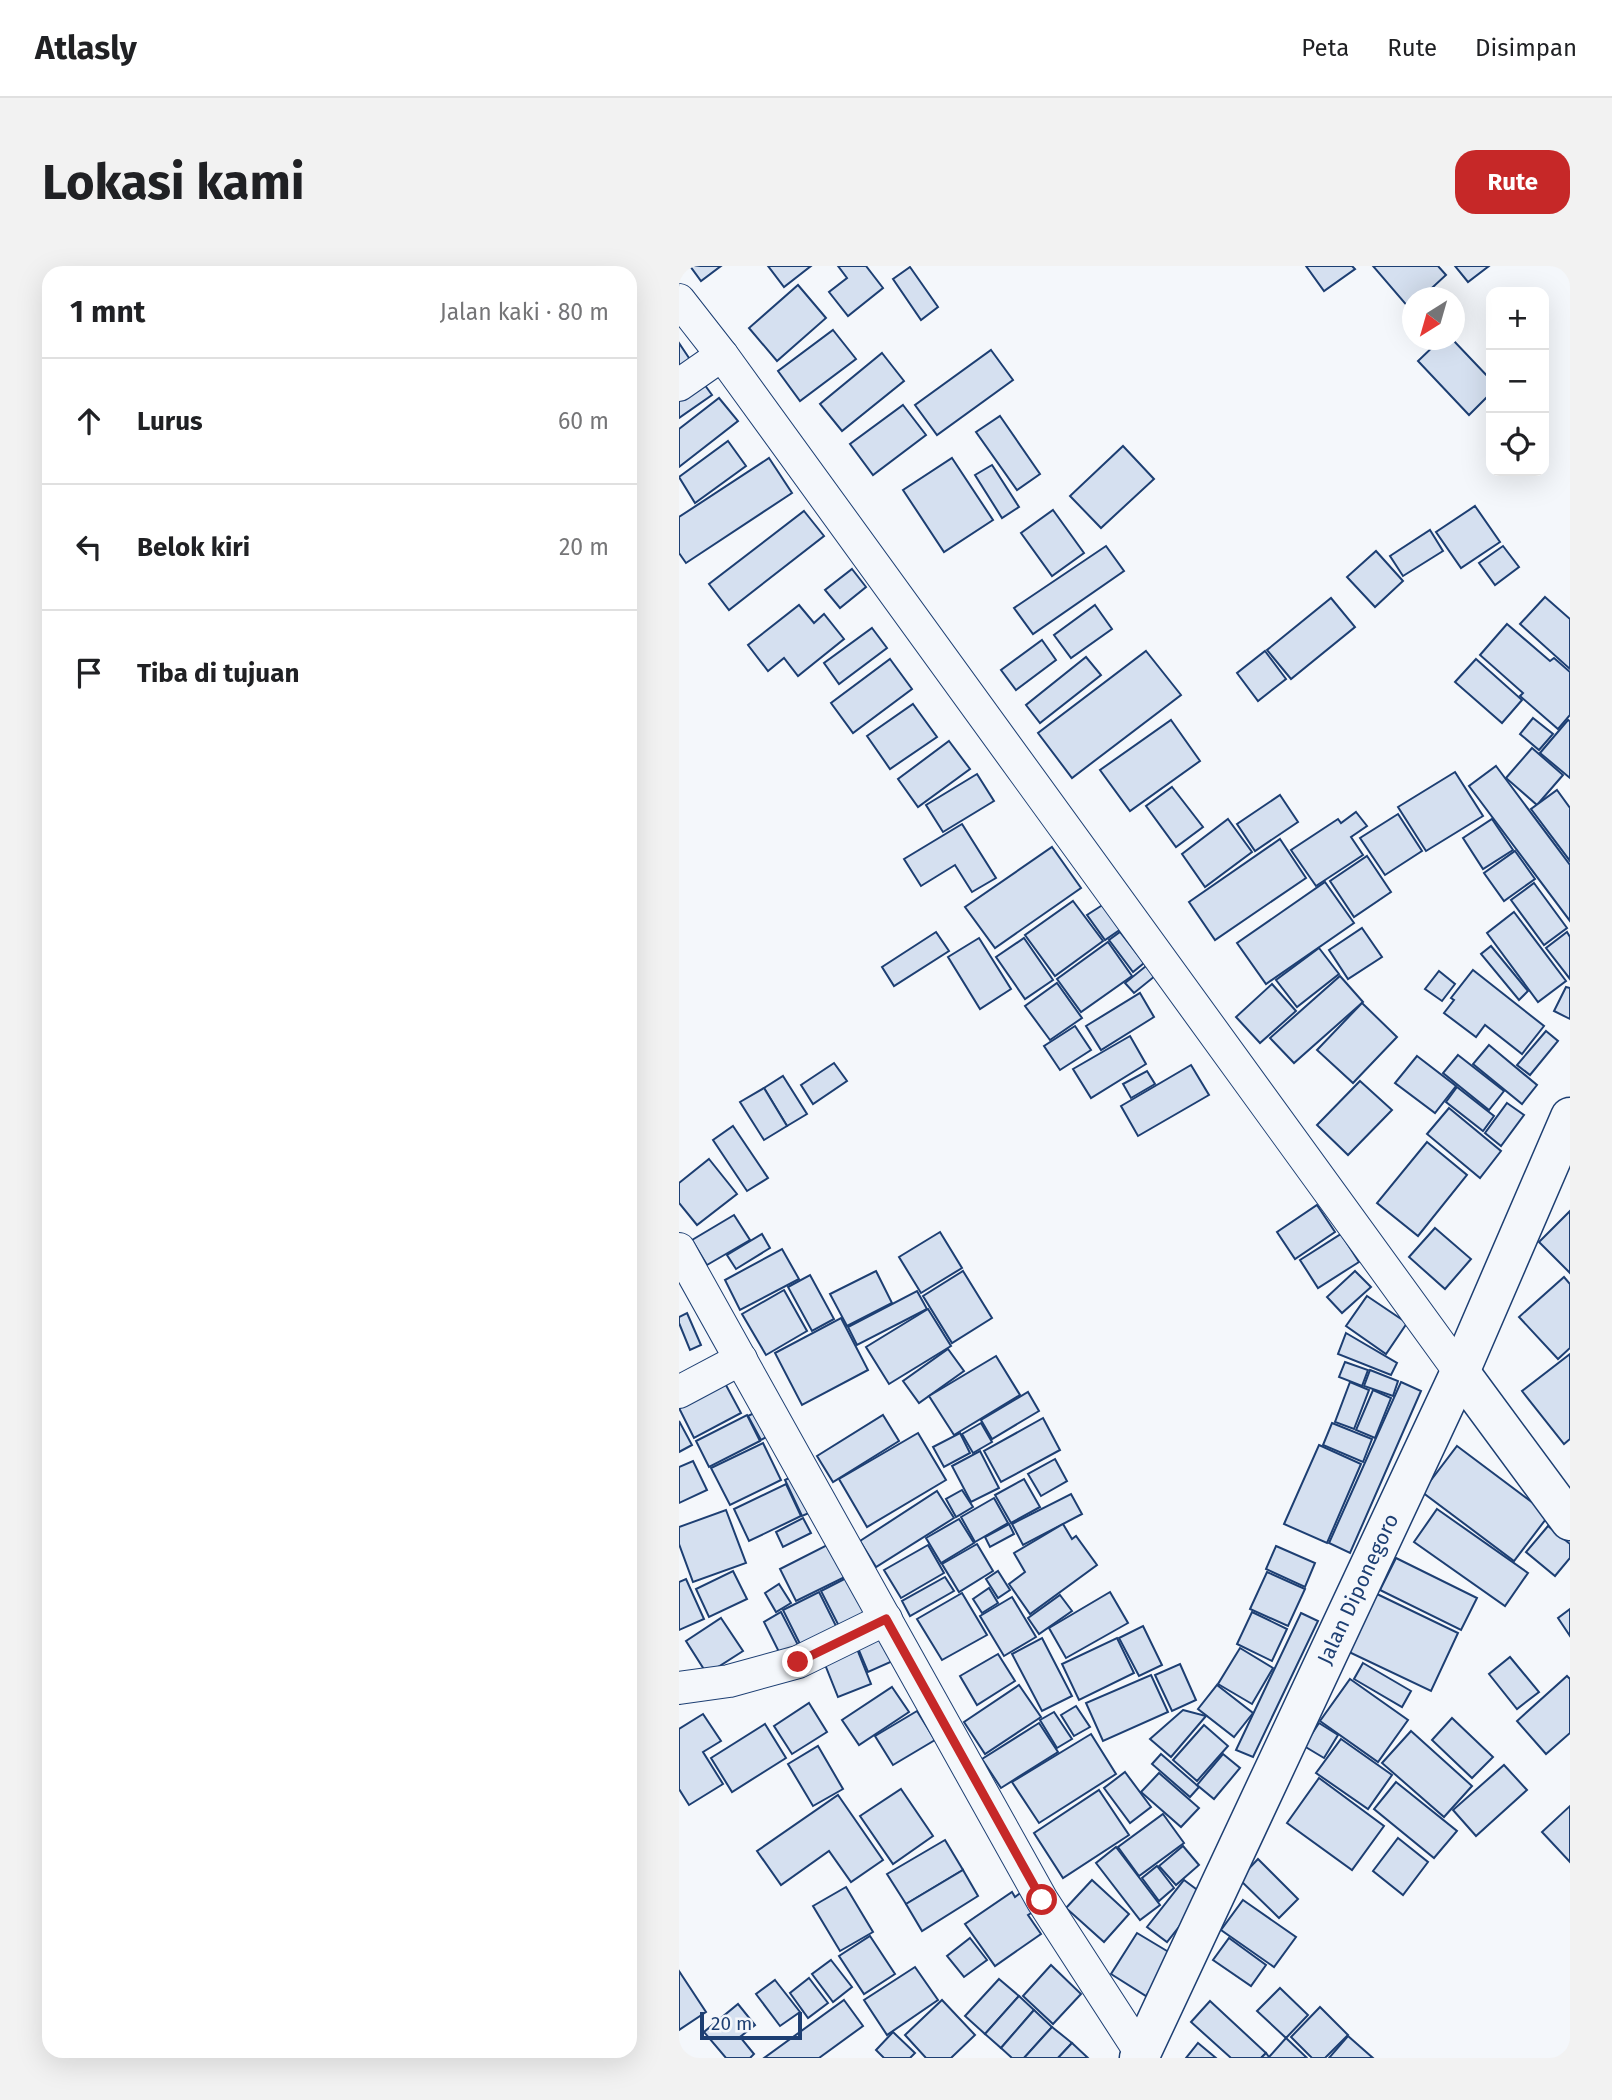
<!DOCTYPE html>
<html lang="id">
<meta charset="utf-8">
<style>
:root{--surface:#fff;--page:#f2f2f2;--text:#202124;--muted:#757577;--line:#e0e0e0;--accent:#c62828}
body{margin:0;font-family:"Fira Sans",sans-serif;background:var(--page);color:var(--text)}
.controls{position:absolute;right:21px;top:21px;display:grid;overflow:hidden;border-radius:14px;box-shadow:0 7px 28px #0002}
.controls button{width:63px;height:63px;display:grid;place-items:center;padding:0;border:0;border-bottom:2px solid var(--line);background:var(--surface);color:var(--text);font:35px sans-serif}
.compass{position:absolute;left:723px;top:21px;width:63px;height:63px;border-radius:50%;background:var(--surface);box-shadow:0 7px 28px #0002;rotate:217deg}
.scale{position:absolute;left:21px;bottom:18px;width:102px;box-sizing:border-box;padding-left:7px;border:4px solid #1d3f73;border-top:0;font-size:19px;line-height:24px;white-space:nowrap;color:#1d3f73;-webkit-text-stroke:5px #f4f7fb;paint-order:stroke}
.stop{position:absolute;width:21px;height:21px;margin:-16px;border:5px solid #c62828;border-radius:50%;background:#fff}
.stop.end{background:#c62828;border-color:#fff;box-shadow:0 2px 7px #0008}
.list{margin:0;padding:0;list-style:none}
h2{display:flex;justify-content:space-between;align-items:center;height:91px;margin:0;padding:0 28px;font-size:30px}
h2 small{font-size:23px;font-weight:400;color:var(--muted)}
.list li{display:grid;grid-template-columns:46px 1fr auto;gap:21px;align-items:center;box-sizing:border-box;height:126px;padding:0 28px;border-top:2px solid var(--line)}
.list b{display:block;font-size:26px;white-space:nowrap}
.list em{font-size:23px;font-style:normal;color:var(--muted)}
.icon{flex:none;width:38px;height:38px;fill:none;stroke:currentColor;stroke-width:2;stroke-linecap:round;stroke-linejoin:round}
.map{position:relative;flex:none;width:891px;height:1792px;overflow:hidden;border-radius:21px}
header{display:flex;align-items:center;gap:42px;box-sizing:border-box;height:98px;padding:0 35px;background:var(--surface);border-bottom:2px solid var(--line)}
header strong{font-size:33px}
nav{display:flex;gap:38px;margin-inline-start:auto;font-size:24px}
.intro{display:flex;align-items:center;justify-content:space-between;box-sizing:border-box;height:168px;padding:0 42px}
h1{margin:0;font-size:49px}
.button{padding:18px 32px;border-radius:21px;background:var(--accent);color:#fff;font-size:24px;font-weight:700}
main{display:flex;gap:42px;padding:0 42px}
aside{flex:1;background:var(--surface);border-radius:21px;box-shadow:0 7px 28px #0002}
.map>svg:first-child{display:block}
</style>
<header>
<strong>Atlasly</strong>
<nav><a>Peta</a><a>Rute</a><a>Disimpan</a></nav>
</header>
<div class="intro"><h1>Lokasi kami</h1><a class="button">Rute</a></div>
<main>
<aside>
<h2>1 mnt<small>Jalan kaki · 80 m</small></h2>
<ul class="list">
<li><svg class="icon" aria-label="ahead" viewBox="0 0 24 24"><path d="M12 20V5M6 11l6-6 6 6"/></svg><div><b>Lurus</b></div><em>60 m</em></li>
<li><svg class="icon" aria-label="left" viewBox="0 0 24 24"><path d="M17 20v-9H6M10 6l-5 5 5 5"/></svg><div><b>Belok kiri</b></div><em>20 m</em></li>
<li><svg class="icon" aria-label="arrive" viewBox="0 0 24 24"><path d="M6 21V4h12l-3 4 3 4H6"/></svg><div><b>Tiba di tujuan</b></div></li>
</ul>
</aside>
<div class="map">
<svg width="891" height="1792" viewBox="0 0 891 1792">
<rect width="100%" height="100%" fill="#f4f7fb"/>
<!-- building -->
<g fill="#d5e0f0" stroke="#1d3f73" stroke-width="2">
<polygon points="11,0 42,0 22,15"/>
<polygon points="89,0 132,0 105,21"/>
<polygon points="159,0 187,0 204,22 169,50 150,26 168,12"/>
<polygon points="627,0 673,0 676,3 645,25"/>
<polygon points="694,0 759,0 767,9 742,32 734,32 734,39 730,42"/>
<polygon points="776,0 810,0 789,16"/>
<polygon points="231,1 259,41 242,54 214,13"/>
<polygon points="119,19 147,52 98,95 70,62"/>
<polygon points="154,64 177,93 121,135 99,105"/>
<polygon points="761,74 774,74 812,114 812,127 790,149 739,95"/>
<polygon points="0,77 12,95 0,103"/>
<polygon points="312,84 334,114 258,169 236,139"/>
<polygon points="203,87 225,115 163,165 141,138"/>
<polygon points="20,111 33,129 0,152 0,125"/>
<polygon points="40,132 59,155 0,201 0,163"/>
<polygon points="224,139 247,169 194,209 171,178"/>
<polygon points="321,150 361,208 338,224 297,166"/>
<polygon points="49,175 67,200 16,237 0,211"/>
<polygon points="444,180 475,213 422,262 391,230"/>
<polygon points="90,192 113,227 7,297 0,287 0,251"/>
<polygon points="273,192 314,254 265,286 224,224"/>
<polygon points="313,199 340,241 323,252 296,209"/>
<polygon points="796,240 821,276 782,302 757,266"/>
<polygon points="374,244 405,287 373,310 342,267"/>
<polygon points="125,245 145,270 50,344 30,318"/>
<polygon points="751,264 764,285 724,310 711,290"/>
<polygon points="427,280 445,305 354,368 335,342"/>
<polygon points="824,280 840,301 816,319 800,297"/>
<polygon points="697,285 724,315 696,341 668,311"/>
<polygon points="173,303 187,321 161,342 146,324"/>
<polygon points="866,331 891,353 891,403 841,358"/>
<polygon points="652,332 676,361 612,413 588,384"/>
<polygon points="120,339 135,357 145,348 165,373 119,410 105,392 89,405 69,379"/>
<polygon points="416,339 433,363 392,392 375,369"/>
<polygon points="828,358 871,395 875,392 891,406 891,449 879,463 841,430 844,427 801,389"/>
<polygon points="193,362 208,382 160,418 145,397"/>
<polygon points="363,374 377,394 337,424 322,404"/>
<polygon points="467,385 502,429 393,512 359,467"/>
<polygon points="586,385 607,413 579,435 558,407"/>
<polygon points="407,391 422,409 361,457 347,439"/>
<polygon points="211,393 233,423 174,467 152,437"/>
<polygon points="797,393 843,434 823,457 776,416"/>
<polygon points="234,438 258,471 211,503 188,470"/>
<polygon points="854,452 874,468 860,484 841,468"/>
<polygon points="492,454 521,495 451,545 421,504"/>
<polygon points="889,454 891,455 891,512 861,487"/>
<polygon points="270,475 291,503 239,541 219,513"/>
<polygon points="853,482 884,509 858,539 827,512"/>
<polygon points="817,500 891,599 891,655 790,520"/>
<polygon points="776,506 804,550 747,585 719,541"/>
<polygon points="298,508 315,535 264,566 247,539"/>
<polygon points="493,521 524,561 497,581 467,540"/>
<polygon points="878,524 891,542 891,595 852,543"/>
<polygon points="601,529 619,556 576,585 558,558"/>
<polygon points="677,546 688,560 672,571 684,589 637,620 612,584 659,553 662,557"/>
<polygon points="719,548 743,585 706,609 681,572"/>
<polygon points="549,553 573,586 526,621 503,588"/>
<polygon points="813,553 834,584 804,603 784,572"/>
<polygon points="283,558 317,612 293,626 276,599 242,620 225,593"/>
<polygon points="601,573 627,612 536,674 510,636"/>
<polygon points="373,581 402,622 316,682 286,641"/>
<polygon points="836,585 856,613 825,635 805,607"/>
<polygon points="688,590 712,626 675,651 651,615"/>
<polygon points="646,616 675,657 587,718 558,677"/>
<polygon points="855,617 888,662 865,679 832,634"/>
<polygon points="394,635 424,675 376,710 346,669"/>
<polygon points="425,638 442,663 426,674 408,649"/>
<polygon points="835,646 887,715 859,736 808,667"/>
<polygon points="683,662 703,691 669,713 650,684"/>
<polygon points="257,666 270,685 215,720 203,701"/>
<polygon points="441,666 465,697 454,706 430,674"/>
<polygon points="888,666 891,671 891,713 867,682"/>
<polygon points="300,672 332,723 301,743 269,691"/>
<polygon points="345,672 374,714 346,733 317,691"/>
<polygon points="429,676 453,710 402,746 378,713"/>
<polygon points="812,680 849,725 840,734 802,688"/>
<polygon points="640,682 660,708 618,741 597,714"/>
<polygon points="467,700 476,710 455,727 446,717"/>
<polygon points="794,704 865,760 843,788 806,759 797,771 765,747 775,734 772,732"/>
<polygon points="760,705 776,718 763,735 746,723"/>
<polygon points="661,710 684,736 615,797 591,772"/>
<polygon points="378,717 403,752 371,774 346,740"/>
<polygon points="593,718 617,745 581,777 557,751"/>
<polygon points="887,721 891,722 891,753 875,745"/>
<polygon points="461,727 475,751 422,784 407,760"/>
<polygon points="683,737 718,771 674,817 638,784"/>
<polygon points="396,760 412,784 381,804 365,780"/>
<polygon points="867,765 879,775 851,809 838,799"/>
<polygon points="451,770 467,798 412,832 394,803"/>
<polygon points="810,779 858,819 843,838 794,798"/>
<polygon points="779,789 825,825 810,844 764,807"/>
<polygon points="738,790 777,820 756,847 716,817"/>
<polygon points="155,797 168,815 134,838 122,819"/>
<polygon points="512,799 530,829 459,870 442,840"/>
<polygon points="468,805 476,818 452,832 444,818"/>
<polygon points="104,810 128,848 108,860 85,822"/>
<polygon points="681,815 713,844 669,889 638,859"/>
<polygon points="778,821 815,850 804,865 767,836"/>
<polygon points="85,822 108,860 85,874 61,836"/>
<polygon points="828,837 845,849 822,880 806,867"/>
<polygon points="770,842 822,885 801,912 748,868"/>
<polygon points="54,860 89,912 68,925 34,874"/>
<polygon points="748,876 788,909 739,970 698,937"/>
<polygon points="30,893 58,928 18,959 0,937 0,917"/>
<polygon points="638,939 656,966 616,993 598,966"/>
<polygon points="891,945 891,1007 860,976"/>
<polygon points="55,949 71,974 28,999 13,974"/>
<polygon points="756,962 792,993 766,1023 730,991"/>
<polygon points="261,966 283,1002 242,1027 220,991"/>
<polygon points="83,968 91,982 57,1003 48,989"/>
<polygon points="662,968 680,996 639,1022 621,994"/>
<polygon points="103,983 120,1013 61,1044 46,1014"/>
<polygon points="197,1005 213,1037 168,1060 151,1028"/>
<polygon points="284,1005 313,1052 273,1077 244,1030"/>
<polygon points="676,1005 692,1021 663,1047 648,1031"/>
<polygon points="131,1009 155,1053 133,1065 109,1021"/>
<polygon points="885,1011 891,1018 891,1082 879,1093 840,1051"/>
<polygon points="105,1024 128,1065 87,1089 63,1048"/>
<polygon points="238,1025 248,1043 178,1079 169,1061"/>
<polygon points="688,1030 728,1057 707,1088 667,1060"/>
<polygon points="249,1043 272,1080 210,1118 187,1081"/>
<polygon points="8,1047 22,1079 11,1084 0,1057 0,1051"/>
<polygon points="162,1052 189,1104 123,1139 96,1087"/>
<polygon points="667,1067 718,1097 712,1109 659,1088"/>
<polygon points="269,1083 285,1105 240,1137 224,1115"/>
<polygon points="891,1088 891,1173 885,1178 843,1125"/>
<polygon points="317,1090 341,1129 275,1169 250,1130"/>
<polygon points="666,1096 689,1104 683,1120 660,1111"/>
<polygon points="691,1104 719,1115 714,1130 685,1120"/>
<polygon points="41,1108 62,1147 15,1172 0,1142 0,1130"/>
<polygon points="671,1116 690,1124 675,1163 656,1156"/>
<polygon points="722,1116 742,1125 671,1287 650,1277"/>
<polygon points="694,1124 712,1132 696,1172 677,1164"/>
<polygon points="349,1126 360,1145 313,1173 302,1154"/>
<polygon points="81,1144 93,1168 82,1174 69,1150"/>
<polygon points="68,1149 81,1175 30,1201 17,1175"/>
<polygon points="204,1149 220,1175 154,1216 138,1190"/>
<polygon points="364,1152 381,1184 322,1216 305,1185"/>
<polygon points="0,1155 13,1179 0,1186"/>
<polygon points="302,1157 313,1176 294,1187 283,1168"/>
<polygon points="653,1157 693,1173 684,1196 644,1179"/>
<polygon points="239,1167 267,1214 188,1261 160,1213"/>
<polygon points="281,1167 291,1187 265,1201 254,1181"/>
<polygon points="84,1177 102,1214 51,1239 32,1202"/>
<polygon points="640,1179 682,1198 648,1277 605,1258"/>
<polygon points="778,1180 870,1249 835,1295 743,1226"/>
<polygon points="301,1185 320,1222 292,1236 273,1200"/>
<polygon points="376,1193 388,1215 362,1230 349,1208"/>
<polygon points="14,1195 28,1224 0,1237 0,1201"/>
<polygon points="120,1207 137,1244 123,1250 106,1214"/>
<polygon points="345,1213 361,1241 332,1257 316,1229"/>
<polygon points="107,1218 122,1250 70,1275 55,1243"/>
<polygon points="283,1224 294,1241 277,1251 267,1233"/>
<polygon points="258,1225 275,1252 197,1301 181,1275"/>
<polygon points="392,1228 403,1248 344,1279 333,1258"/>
<polygon points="315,1232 329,1257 296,1276 282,1251"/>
<polygon points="758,1243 849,1307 826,1340 735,1276"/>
<polygon points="47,1244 67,1297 14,1316 0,1278 0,1261"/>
<polygon points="124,1252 132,1267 104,1281 97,1266"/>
<polygon points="280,1253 295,1277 262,1297 247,1272"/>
<polygon points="330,1258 335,1268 311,1281 306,1271"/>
<polygon points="384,1258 393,1273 397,1270 418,1299 351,1348 330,1318 346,1306 335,1287"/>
<polygon points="869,1260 891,1278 891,1292 876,1310 847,1286"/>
<polygon points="158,1274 174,1307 117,1335 101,1303"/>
<polygon points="298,1278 314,1305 280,1326 263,1298"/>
<polygon points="249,1279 265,1307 222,1332 205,1304"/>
<polygon points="597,1280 636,1297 626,1321 587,1303"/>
<polygon points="717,1292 798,1332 782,1364 701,1324"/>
<polygon points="54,1305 68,1333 30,1351 17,1323"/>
<polygon points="319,1305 331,1324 319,1332 307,1313"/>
<polygon points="588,1306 626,1323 609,1360 571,1343"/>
<polygon points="177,1307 201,1355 164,1368 142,1325"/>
<polygon points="266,1311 275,1325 231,1350 223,1335"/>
<polygon points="7,1313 25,1353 0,1364 0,1316"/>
<polygon points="100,1318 112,1337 97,1346 86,1327"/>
<polygon points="310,1322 319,1337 303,1347 294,1333"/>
<polygon points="140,1326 162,1370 126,1388 104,1344"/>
<polygon points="431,1326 449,1357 387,1392 370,1362"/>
<polygon points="283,1327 308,1369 263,1394 238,1353"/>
<polygon points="698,1328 779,1367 752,1425 670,1386"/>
<polygon points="381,1329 393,1345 360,1368 349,1352"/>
<polygon points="333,1331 357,1371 325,1390 301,1350"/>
<polygon points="891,1343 891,1370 879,1352"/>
<polygon points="102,1346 119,1379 101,1388 85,1356"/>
<polygon points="573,1346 608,1363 593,1395 558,1378"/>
<polygon points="622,1347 639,1355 574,1491 557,1484"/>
<polygon points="42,1352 64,1385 28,1408 7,1375"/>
<polygon points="464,1360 483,1399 460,1410 440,1372"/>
<polygon points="203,1364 216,1394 189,1406 176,1375"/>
<polygon points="363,1372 393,1430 363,1445 333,1388"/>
<polygon points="438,1372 455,1407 400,1434 383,1398"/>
<polygon points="561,1382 594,1402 573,1438 539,1418"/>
<polygon points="178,1383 192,1418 159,1431 145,1396"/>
<polygon points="319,1388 336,1415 298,1439 281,1410"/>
<polygon points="831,1391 860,1426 838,1443 810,1408"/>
<polygon points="684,1397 732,1425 723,1441 675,1413"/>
<polygon points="501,1398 517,1434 493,1445 476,1409"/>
<polygon points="472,1409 489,1446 424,1475 407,1437"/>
<polygon points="888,1410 891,1413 891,1467 867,1488 838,1455"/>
<polygon points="671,1413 729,1454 699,1496 641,1455"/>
<polygon points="340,1419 362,1451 306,1488 285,1456"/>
<polygon points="538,1419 574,1447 555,1471 519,1443"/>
<polygon points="213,1421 230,1446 180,1479 163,1454"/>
<polygon points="130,1437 148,1466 113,1488 95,1460"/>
<polygon points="397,1440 411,1461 395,1470 382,1449"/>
<polygon points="504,1444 527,1450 492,1491 471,1473"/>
<polygon points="238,1445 256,1474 214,1499 196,1470"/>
<polygon points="375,1446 393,1473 378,1482 361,1454"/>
<polygon points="24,1448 42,1475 24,1486 44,1518 10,1539 0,1523 0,1463"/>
<polygon points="773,1452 814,1491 793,1512 753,1474"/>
<polygon points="360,1457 379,1486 322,1522 303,1493"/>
<polygon points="640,1457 659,1469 645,1492 625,1480"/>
<polygon points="86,1458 107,1492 53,1526 32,1492"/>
<polygon points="525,1459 549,1480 518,1515 494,1494"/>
<polygon points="732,1465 793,1520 765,1551 703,1497"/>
<polygon points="412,1468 437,1508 360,1557 333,1516"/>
<polygon points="662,1473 713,1509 689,1543 637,1507"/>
<polygon points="139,1480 164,1523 134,1540 109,1498"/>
<polygon points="482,1488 520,1521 511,1531 473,1498"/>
<polygon points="544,1488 561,1502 535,1533 518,1519"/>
<polygon points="825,1499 848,1524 797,1570 774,1544"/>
<polygon points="446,1506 472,1541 451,1557 425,1522"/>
<polygon points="480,1507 520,1542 502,1561 462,1526"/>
<polygon points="640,1512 705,1560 673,1604 608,1557"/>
<polygon points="717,1516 778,1565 755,1592 695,1543"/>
<polygon points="222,1523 254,1570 214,1598 181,1550"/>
<polygon points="420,1524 450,1569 384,1612 355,1567"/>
<polygon points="159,1529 204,1594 172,1616 150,1585 102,1619 78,1585"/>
<polygon points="891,1540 891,1596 863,1566"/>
<polygon points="484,1548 505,1577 460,1610 439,1581"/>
<polygon points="719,1572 749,1596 724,1629 694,1605"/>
<polygon points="266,1574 284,1604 227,1638 208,1608"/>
<polygon points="504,1580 520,1599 497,1619 480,1600"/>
<polygon points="437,1581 481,1639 461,1654 417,1597"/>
<polygon points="579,1593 619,1633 600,1652 560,1613"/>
<polygon points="478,1600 495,1622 480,1635 463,1612"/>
<polygon points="284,1604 299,1630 243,1665 227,1638"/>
<polygon points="413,1614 450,1648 425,1676 387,1642"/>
<polygon points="505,1614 525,1629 488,1676 468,1661"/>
<polygon points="167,1621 194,1666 161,1685 134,1640"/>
<polygon points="344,1625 357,1644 349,1649 362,1668 316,1700 286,1658 333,1626 336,1631"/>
<polygon points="564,1634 617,1671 595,1701 542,1664"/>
<polygon points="458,1667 493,1688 467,1730 432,1708"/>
<polygon points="191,1670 216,1708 185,1728 160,1690"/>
<polygon points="291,1672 308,1694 285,1711 268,1690"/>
<polygon points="550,1672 587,1699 572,1720 534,1694"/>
<polygon points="152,1694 173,1721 154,1736 133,1708"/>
<polygon points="372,1699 402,1728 374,1758 344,1730"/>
<polygon points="236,1701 259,1734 208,1769 185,1734"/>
<polygon points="0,1705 27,1746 0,1764"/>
<polygon points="130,1712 149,1737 129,1752 111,1727"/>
<polygon points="320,1713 340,1730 306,1768 286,1750"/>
<polygon points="96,1714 121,1746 101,1760 77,1728"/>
<polygon points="601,1722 629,1749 607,1772 578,1745"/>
<polygon points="340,1730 355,1744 322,1782 306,1768"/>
<polygon points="165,1734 184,1760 140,1792 85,1792"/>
<polygon points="263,1734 296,1769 272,1792 247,1792 226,1769"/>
<polygon points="531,1735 587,1787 582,1792 552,1792 512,1756"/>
<polygon points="59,1738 76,1759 61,1771 75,1788 71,1792 47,1792 25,1766"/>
<polygon points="641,1741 669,1769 646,1792 633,1792 612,1771"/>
<polygon points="355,1744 373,1761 345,1792 333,1792 322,1782"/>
<polygon points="373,1761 393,1777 379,1792 345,1792"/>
<polygon points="214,1766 236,1787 231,1792 205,1792 197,1784"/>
<polygon points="669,1770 694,1792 650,1792"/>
<polygon points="607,1772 628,1792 582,1792 587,1787 590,1791"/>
<polygon points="393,1777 409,1792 379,1792"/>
<polygon points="519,1777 537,1792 507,1792"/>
</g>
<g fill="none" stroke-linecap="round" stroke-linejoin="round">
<defs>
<g id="street">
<polyline points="0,34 43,89 781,1106"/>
<polyline points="0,119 43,89"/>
<polyline points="0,983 363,1634 462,1787"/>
<polyline points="0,1126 62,1093"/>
<polyline points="0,1422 50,1415 119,1396 207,1353"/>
</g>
<g id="secondary">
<polyline points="781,1106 891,1255"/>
<polyline points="460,1792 781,1106 891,851"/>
</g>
</defs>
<!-- street casing -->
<use href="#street" stroke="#1d3f73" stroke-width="34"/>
<!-- secondary casing -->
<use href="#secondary" stroke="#1d3f73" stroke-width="41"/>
<!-- street -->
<use href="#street" stroke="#f4f7fb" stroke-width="32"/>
<!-- secondary -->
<use href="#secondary" stroke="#f4f7fb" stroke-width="38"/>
</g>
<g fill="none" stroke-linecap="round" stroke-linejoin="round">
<!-- route -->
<polyline stroke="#c62828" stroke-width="9" points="119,1396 207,1353 363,1634"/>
</g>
<g text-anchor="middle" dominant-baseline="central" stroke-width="5" stroke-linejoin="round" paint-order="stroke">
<!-- street labels -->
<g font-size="21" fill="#1d3f73" stroke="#f4f7fb">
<text transform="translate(679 1323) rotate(-65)">Jalan Diponegoro</text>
</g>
</g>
</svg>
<div class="controls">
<button>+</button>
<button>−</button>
<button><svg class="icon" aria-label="locate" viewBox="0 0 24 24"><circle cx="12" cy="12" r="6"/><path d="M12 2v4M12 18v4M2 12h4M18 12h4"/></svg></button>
</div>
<svg class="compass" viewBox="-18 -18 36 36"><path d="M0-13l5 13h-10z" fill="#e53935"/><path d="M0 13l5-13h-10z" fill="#757577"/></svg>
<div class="scale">20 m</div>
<div class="stop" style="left:363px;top:1634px"></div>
<div class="stop end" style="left:119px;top:1396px"></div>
</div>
</main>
